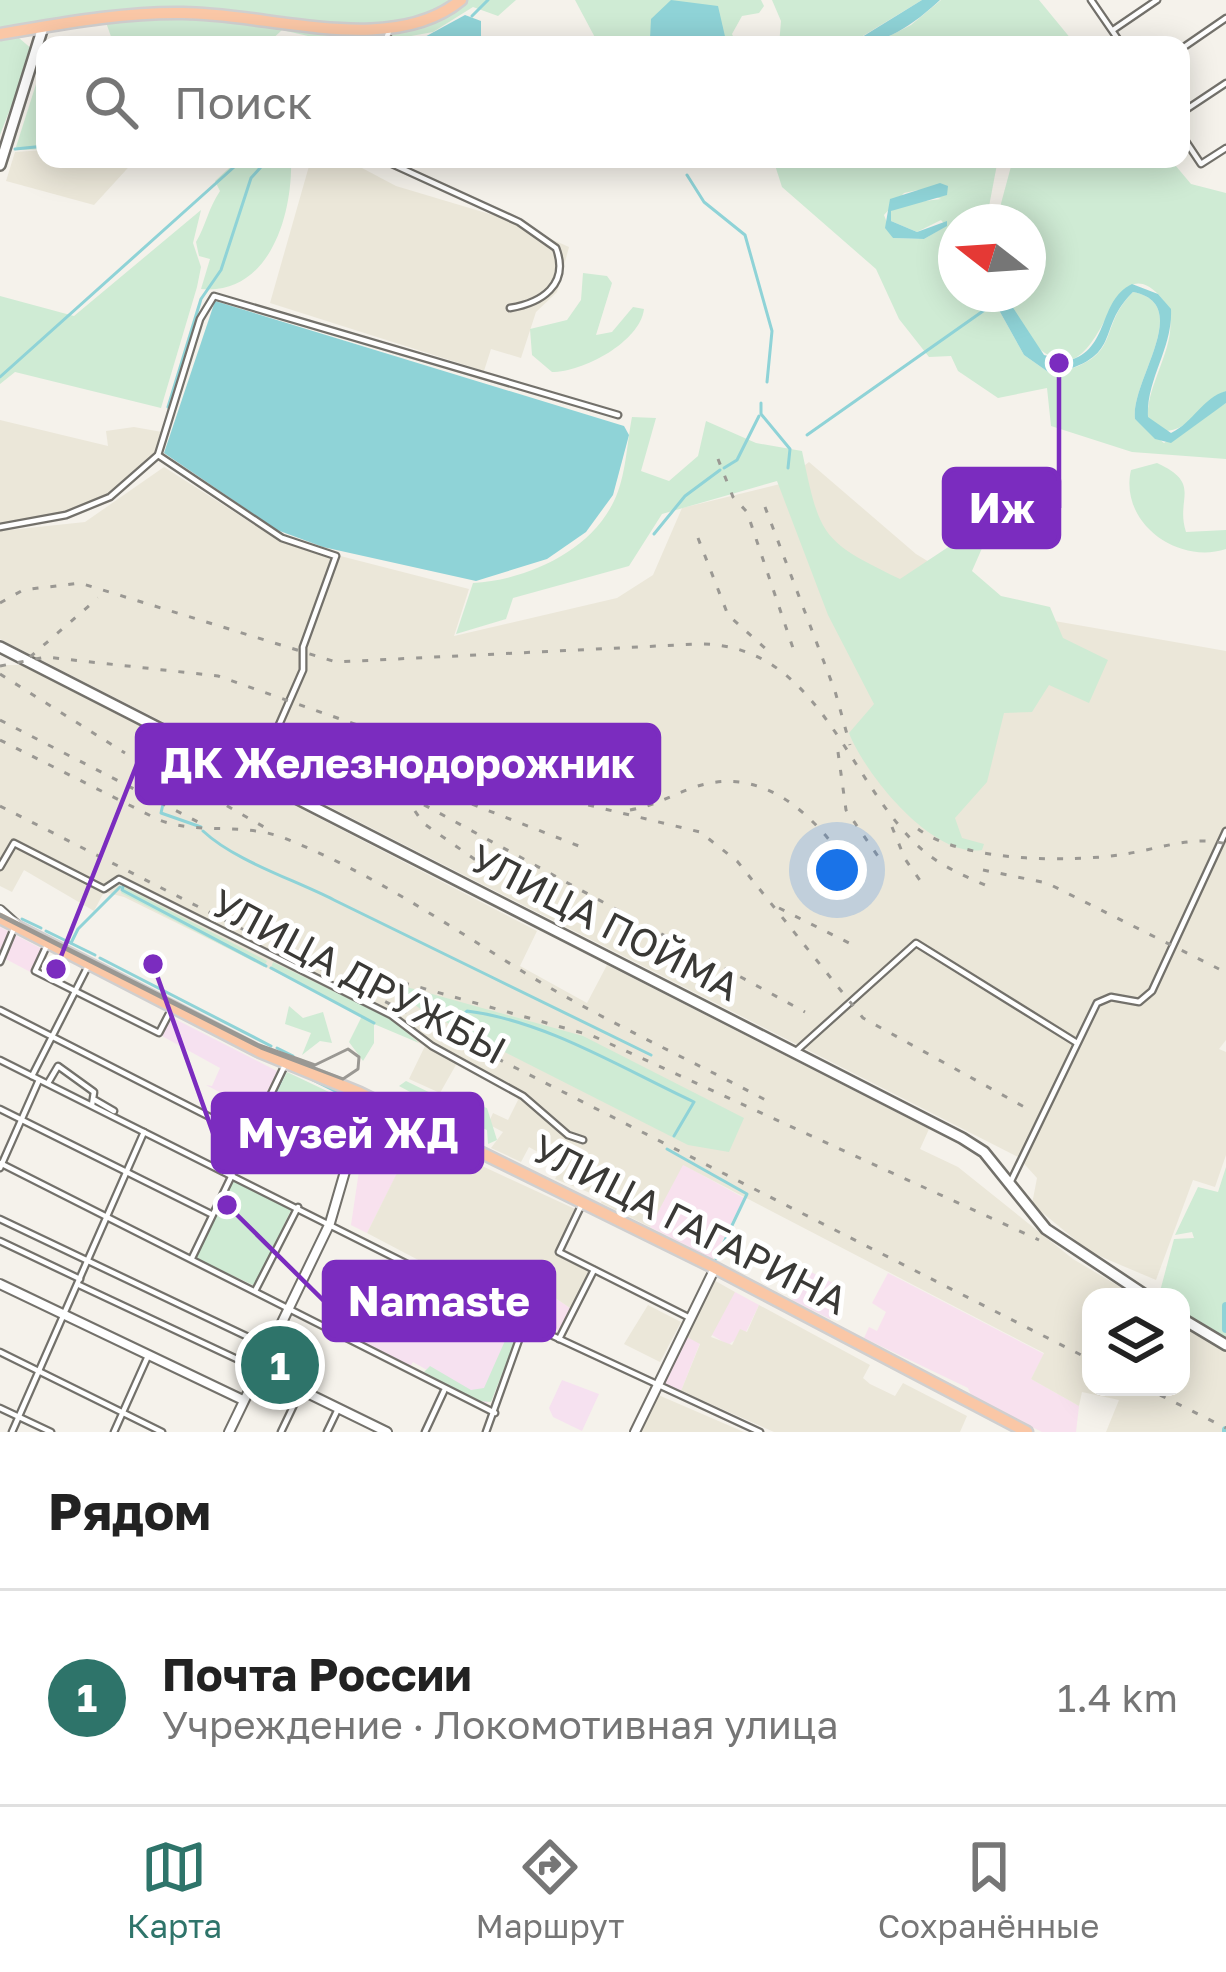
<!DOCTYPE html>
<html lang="ru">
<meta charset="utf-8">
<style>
:root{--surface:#fff;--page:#f6f6f6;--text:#222;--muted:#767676;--line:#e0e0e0;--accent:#2e746a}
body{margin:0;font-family:"Golos Text",sans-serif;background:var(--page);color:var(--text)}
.controls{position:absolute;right:36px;bottom:36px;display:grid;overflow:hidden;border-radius:24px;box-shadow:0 6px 30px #0003}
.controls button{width:108px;height:108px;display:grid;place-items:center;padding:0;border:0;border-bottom:3px solid var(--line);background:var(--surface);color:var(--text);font:60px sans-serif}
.compass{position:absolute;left:938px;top:204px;width:108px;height:108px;border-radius:50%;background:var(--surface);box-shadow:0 6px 30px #0003;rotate:287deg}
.you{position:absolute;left:837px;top:870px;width:42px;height:42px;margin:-30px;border:9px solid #fff;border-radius:50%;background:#1a73e8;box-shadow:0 0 0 18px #1a73e833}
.badge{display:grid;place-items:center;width:78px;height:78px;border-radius:50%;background:var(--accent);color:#fff;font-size:39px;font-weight:700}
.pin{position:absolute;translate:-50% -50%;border:6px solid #fff;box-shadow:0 3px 12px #0006}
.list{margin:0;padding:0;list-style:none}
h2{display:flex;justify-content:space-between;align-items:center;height:156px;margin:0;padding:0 48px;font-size:51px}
h2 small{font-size:39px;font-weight:400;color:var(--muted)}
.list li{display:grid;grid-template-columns:78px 1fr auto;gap:36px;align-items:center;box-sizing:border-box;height:216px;padding:0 48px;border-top:3px solid var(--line)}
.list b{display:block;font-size:45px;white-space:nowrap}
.list p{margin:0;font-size:39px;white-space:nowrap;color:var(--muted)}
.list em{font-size:39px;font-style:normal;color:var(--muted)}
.icon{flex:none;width:66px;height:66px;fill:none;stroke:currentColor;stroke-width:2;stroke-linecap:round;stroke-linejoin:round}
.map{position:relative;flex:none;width:1226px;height:1432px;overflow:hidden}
.search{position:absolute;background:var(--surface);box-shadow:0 6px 30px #0003;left:36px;right:36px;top:36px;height:132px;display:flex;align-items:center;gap:30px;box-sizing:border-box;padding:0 42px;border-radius:24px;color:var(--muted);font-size:45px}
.sheet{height:372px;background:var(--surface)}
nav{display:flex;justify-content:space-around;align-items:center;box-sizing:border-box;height:168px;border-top:3px solid var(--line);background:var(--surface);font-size:33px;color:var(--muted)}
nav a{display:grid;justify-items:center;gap:6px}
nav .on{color:var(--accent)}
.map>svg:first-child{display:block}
</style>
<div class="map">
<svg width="1226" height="1432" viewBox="0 0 1226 1432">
<rect width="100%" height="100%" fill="#f5f2eb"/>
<!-- commercial -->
<g fill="#f8e1ee">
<polygon points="0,927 48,952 36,975 0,956"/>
<polygon points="368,1110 417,1134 367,1233 351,1225"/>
<polygon points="682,1164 744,1198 713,1259 650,1227"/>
<polygon points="888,1273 1044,1354 1031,1379 1079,1406 1076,1432 1042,1432 972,1397 968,1388 864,1338 869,1327 877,1331 886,1312 872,1303"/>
<polygon points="535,1284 570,1308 559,1331 519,1313"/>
<polygon points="735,1292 759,1305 746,1332 728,1345 709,1333"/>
<polygon points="685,1336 700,1343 681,1391 663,1383"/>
</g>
<!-- built -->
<g fill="#ebe7d9">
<polygon points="45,150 45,159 136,159 94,205 6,181 15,152"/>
<polygon points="311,159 345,159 396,186 503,218 569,247 557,292 536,312 521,358 491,349 484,371 270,303"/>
<polygon points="0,420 108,446 106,431 134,427 162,432 155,454 109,495 74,510 0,524"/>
<polygon points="809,462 916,554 1015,614 1226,651 1226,1040 1219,1049 1226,1052 1226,1155 1215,1187 1193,1180 1156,1280 1090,1252 1032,1204 1037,1178 1018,1157 0,639 0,531 85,522 164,467 278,540 469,589 454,636 617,598 653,575 682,508 780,484"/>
<polygon points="0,665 23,665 537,931 520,966 587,1003 607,965 929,1129 920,1149 958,1167 1073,1259 1137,1297 1091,1297 1091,1387 1181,1387 1181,1324 1226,1352 1226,1432 1106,1432 1119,1400 1082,1392 1079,1406 1031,1379 1044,1353 683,1165 650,1227 601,1203 603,1198 555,1179 562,1166 529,1147 521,1162 491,1148 503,1132 488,1124 493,1113 508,1120 518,1100 514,1093 457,1063 440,1093 409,1079 425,1046 124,897 104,892 94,911 24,870 12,892 0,886"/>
<polygon points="452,1152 575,1209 554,1254 589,1272 570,1308 535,1284 519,1313 367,1233 403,1161 422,1171 426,1163 442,1171"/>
<polygon points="712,1279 735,1292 711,1337 732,1345 740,1329 747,1332 759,1305 870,1365 863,1378 870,1384 895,1396 903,1383 967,1416 960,1432 774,1432 681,1391 700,1344 685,1336"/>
<polygon points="648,1305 681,1322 660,1362 624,1344"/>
<polygon points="656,1394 744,1432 639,1432"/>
</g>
<!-- education -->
<g fill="#f6e1f0">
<polygon points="171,1017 279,1072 257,1112 206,1085 212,1086 220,1068 162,1036"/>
<polygon points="809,1271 845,1289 830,1319 792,1300"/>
<polygon points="401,1273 514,1326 487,1404 413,1362 410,1367 358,1341"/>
<polygon points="562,1380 599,1394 582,1431 553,1417 549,1408"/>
</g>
<!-- green -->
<g fill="#cfebd4" fill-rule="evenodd">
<polygon points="0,0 516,0 498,16 473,7 433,32 411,36 404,45 347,45 282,30 266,45 114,45 103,14 0,30"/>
<polygon points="575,0 761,0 764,6 759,13 742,16 732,34 737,45 599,45"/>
<polygon points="772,0 922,0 848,45 779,45 781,21"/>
<polygon points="941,0 1039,0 1076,45 872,45 911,25"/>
<polygon points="19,38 33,50 0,135 0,40"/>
<polygon points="45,56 45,149 18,150 16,147"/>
<path d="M 239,159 L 291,159 C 293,215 269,296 201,289 L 210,259 L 199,256 L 196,242 C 206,225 208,209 220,191 L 215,181 Z"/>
<path d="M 773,159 L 998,159 L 986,222 L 956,222 L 956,294 L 990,294 L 1024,355 L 1051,374 C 1126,358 1095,330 1133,292 C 1195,304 1130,381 1135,419 L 1164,443 L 1226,403 L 1226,459 L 1132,452 L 1051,426 L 1047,388 L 998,398 L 958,371 L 951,356 L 929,357 L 899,319 L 876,269 L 782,187 ZM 918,190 L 941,199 L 901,204 L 891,211 L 891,221 L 917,232 L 941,220 L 946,226 L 924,239 L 893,238 L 884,215 L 904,193 Z"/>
<path d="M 1013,159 L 1170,159 L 1191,184 L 1226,193 L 1226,391 C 1201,401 1192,432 1162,431 L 1148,418 C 1145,378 1193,328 1157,293 C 1115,253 1108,351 1068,361 C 1036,358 1013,323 1004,294 L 1028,294 L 1028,222 L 996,222 Z"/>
<polygon points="201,210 193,243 201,267 197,287 161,408 15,372 0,384 0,296 74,316"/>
<path d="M 583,273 L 607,276 L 612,283 L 596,335 L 612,332 L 633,307 L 644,309 C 640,342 583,372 552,372 L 532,355 L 530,329 L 567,320 L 581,300 Z"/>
<path d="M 632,417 L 656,418 L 641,471 L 669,481 L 698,456 L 706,421 L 756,443 L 802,451 C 820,537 821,541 900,579 L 1054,477 L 1061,485 L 983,546 L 972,571 L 1001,596 L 1050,607 L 1063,638 L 1108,660 L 1089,703 L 1049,685 L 1032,712 L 1004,713 L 987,782 L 955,818 L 962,838 L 984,844 L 982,850 C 932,858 865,774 849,733 L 874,704 L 828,615 L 777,481 L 662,514 L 629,566 L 513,598 L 506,619 L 456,634 L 473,583 C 526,580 590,552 614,501 C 626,477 627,442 632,417 Z"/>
<path d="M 1157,463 C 1203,484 1175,498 1186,532 L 1226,530 L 1226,549 C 1177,565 1119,522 1131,470 Z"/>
<polygon points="124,887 267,961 264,967 121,893"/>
<polygon points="273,962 391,1019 419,1043 374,1024 374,1043 363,1061 349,1042 362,1016 271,968"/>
<polygon points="378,979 583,1036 744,1118 729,1152 688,1145 422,1010"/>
<polygon points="289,1006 303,1018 323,1012 332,1043 320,1041 302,1055 311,1033 285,1024"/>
<polygon points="287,1072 350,1102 346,1126 293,1093 274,1099"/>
<polygon points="406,1081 443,1099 443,1111 463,1100 487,1108 497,1140 488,1144 487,1130 451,1115 442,1125 441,1115 428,1122 415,1116 414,1094 399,1086"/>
<polygon points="1226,1167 1226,1339 1181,1311 1181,1297 1159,1295 1174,1239 1194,1238 1192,1232 1175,1235 1198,1187 1218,1192"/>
<polygon points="229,1179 291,1210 255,1286 195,1258"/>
<polygon points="505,1318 519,1331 491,1402 477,1401 424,1372 430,1366 471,1390 484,1388 508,1334 500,1321"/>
</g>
<!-- water -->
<g fill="#8fd3d7">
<polygon points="671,0 718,6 727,45 656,45 650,39 651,19"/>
<path d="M 922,0 L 940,0 C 914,24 885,45 849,45 Z"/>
<polygon points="465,15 481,21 481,39 472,45 410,45"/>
<polygon points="940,183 948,186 947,195 891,211 891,221 917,232 947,221 947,226 924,239 893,238 885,228 890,199"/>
<path d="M 1132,284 L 1158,294 L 1171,309 C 1173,348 1146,379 1148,417 L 1171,433 C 1194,422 1202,398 1226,391 L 1226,403 L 1171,443 L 1155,439 L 1135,419 C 1130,381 1195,304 1133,292 C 1094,330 1126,357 1051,374 L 1024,355 L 990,294 L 1004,294 L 1044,355 L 1068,361 C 1111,349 1097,301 1132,284 Z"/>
<polygon points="215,301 624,426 629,435 613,495 586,532 547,559 476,581 323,547 277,530 164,453"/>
</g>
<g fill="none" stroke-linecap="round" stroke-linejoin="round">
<!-- stream -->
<g stroke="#8fd3d7" stroke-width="3">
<polyline points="472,16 488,0"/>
<polyline points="481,39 484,45"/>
<polyline points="368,45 381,43"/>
<polyline points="15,149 45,146"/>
<polyline points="687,175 704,202 745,235 772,331 767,382"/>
<polyline points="0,377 243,159"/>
<polyline points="761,403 761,414 790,449 788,468"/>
<polyline points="168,407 201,299 221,270 251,178 268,159"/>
<polyline points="807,435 993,304"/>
<polyline points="724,468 737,460 759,416"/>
<polyline points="654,534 685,496 720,470"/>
<polyline points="172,780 186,749"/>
<polyline points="165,799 171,783"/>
<polyline points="163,804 161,813 201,827"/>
<path d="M 203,831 C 235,861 293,879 334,900 C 441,952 544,1003 651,1055"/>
<polyline points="124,883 122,890 266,966"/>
<polyline points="22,919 41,928"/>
<polyline points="46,931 95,955"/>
<polyline points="71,943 78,929 120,887"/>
<polyline points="100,958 271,1046"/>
<polyline points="271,968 374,1023"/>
<path d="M 422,1004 L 457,1022 L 467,1011 C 546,1021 623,1069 694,1102 L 674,1136"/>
<polyline points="277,1048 293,1056"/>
<polyline points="313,1080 353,1100"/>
<polyline points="273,1098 287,1067"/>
<polyline points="667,1149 747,1194 716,1259"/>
</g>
<!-- river -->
<g stroke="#8fd3d7" stroke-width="8">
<polyline points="1226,1306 1226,1329"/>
<polyline points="1226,1432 1226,1430"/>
</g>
<defs>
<g id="minor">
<polyline points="1091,0 1122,45"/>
<polyline points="1113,30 1157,0"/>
<polyline points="384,45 389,31"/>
<polyline points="1181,49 1226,18"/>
<polyline points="1181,113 1226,83"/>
<polyline points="1181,134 1201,164 1226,148"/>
<path d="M 381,159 L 519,222 L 556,248 C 570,285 541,303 510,308"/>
<polyline points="158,455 282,538 336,556 303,647 303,670 257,775"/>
<polyline points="0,527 66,515 110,497 158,455 200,319 214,296 618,415"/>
<polyline points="0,867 14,843 104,889 119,879 391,1015 432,1046 523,1096 568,1135 583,1140"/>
<polyline points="48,943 35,971 159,1033 172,1008"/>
<polyline points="0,962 15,926"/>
<polyline points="0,1010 251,1138"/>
<polyline points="795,1052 916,943 1077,1043"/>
<polyline points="0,1060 525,1323 760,1432"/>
<polyline points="32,1076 89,964"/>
<polyline points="48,1083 58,1066 94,1092 92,1105"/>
<polyline points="95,1100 114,1111"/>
<polyline points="0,1109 211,1214"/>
<polyline points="0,1163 495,1413"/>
<polyline points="0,1168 39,1080"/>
<polyline points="1010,1183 1097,1003 1111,997 1139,1002 1152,991 1226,831"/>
<polyline points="581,1206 559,1252 690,1318"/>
<polyline points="0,1219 269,1347"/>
<polyline points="0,1241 80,1279"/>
<polyline points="192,1258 284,1067"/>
<polyline points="79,1285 258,1369"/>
<polyline points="255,1291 298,1207"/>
<polyline points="559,1339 594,1270"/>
<polyline points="0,1352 162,1432"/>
<polyline points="0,1408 51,1432"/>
<polyline points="12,1432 144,1132"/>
<polyline points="114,1432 148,1356"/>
<polyline points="281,1432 301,1390"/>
<polyline points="327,1432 338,1409"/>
<polyline points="425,1432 444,1391"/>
<polyline points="486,1432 525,1323"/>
</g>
<g id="tertiary">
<polyline points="0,910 19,927"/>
<polyline points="0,1284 243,1400"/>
<polyline points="258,1369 387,1432"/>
<polyline points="229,1432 330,1223 367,1096"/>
<polyline points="635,1432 715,1268"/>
</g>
<g id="secondary">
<polyline points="0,165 43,27"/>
<polyline points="0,647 962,1138 984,1152 1046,1229 1148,1297"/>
<polyline points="1181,1318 1226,1345"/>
</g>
<g id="primary">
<path d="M 0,34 C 60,24 122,12 183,13 C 268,13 391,58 461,0"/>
<polyline points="0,918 260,1052 360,1093 715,1268 1027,1432"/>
</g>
</defs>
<!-- minor casing -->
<use href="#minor" stroke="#73716b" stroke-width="9"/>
<!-- tertiary casing -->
<use href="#tertiary" stroke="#73716b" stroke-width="12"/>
<!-- secondary casing -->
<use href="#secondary" stroke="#73716b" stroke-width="14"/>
<!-- primary casing -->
<use href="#primary" stroke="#d0cfcf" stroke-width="15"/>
<!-- minor -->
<use href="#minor" stroke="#fff" stroke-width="4.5"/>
<!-- tertiary -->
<use href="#tertiary" stroke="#fff" stroke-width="8"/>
<!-- secondary -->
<use href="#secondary" stroke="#fff" stroke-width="9"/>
<!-- primary -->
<use href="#primary" stroke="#fac7a6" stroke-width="10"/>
<!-- tram -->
<polyline stroke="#9a9893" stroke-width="3" points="0,914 259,1045 315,1065 348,1049 359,1057 358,1069 343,1079 261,1048 0,916"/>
<!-- rail -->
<g stroke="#9a9893" stroke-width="3" stroke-dasharray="6 12" stroke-linecap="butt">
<polyline points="718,459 733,497 747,512 796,657"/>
<polyline points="765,507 835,691 850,745"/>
<polyline points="698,538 728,615 767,650"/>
<path d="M 0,603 L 23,590 L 80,583 L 336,662 L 698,644 C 816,643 844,772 914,842 C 936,865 965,876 994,889"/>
<polyline points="30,657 98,598"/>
<polyline points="0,666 46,657 218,676 576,802 700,832 737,861 863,1018 1028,1109"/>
<polyline points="0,674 125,753"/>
<polyline points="0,720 200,823"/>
<polyline points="347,728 378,756 423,823 490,870"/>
<path d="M 0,740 L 159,820 C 200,835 242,822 284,838 C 373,873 449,926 530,976 C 608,1023 693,1061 773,1104"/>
<polyline points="838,752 846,810 884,865"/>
<polyline points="386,767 417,801 805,1012"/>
<polyline points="405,778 584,848"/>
<polyline points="180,779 264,827"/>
<polyline points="0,806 1091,1360"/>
<path d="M 630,810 C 654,806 670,796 692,788 C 750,767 796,799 831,842"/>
<polyline points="892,827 905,859 926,889"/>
<path d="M 918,829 C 963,862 1070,863 1125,854 C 1158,849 1194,835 1226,844"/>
<polyline points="983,870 1047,883 1219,969"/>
<polyline points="779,908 851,944"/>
<polyline points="351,968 593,1036 1039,1240"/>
<polyline points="1144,1387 1226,1428"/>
</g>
</g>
<g text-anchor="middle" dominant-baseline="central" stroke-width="10" stroke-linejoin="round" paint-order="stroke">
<!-- street labels -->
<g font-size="39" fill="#3a3936" stroke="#fff">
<text transform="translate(605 922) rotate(27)">УЛИЦА ПОЙМА</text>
<text transform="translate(359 976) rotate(28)">УЛИЦА ДРУЖБЫ</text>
<text transform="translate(690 1224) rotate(27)">УЛИЦА ГАГАРИНА</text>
</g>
</g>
<!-- callouts -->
<path fill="none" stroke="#7b2cbf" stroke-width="4.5" d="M1059 363L1059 508M56 969L137 764M153 964L213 1133M227 1205L324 1301"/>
<g fill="#7b2cbf" stroke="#fff" stroke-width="4.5">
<circle cx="1059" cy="363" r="12"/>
<circle cx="56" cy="969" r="12"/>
<circle cx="153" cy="964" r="12"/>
<circle cx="227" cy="1205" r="12"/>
</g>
<g fill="#7b2cbf" stroke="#7b2cbf" stroke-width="4.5">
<rect x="944" y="469" width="115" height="78" rx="12"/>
<rect x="137" y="725" width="522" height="78" rx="12"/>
<rect x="213" y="1094" width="269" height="78" rx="12"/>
<rect x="324" y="1262" width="230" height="78" rx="12"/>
</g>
<g font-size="42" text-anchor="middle" font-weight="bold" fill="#fff">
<text x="1002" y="523">Иж</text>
<text x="398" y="778">ДК Железнодорожник</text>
<text x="348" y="1148">Музей ЖД</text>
<text x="439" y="1316">Namaste</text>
</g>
</svg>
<div class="controls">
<button><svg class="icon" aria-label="layers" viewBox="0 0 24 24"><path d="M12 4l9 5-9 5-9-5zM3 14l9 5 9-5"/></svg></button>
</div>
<svg class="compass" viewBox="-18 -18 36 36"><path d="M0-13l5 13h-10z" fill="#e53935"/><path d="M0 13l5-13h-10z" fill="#767676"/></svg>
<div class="you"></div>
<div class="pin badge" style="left:280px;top:1365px">1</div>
<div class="search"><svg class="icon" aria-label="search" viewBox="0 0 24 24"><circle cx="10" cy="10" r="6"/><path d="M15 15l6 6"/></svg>Поиск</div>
</div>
<section class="sheet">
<h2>Рядом<small></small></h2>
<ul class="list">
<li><span class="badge">1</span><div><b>Почта России</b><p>Учреждение · Локомотивная улица</p></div><em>1.4 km</em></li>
</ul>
</section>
<nav>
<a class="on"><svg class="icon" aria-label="map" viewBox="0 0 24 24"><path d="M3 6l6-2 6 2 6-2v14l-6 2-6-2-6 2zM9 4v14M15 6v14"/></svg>Карта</a>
<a><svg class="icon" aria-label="directions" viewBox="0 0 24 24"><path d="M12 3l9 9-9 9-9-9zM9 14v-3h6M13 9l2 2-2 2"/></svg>Маршрут</a>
<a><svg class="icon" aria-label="saved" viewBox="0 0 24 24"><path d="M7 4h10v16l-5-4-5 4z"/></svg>Сохранённые</a>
</nav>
